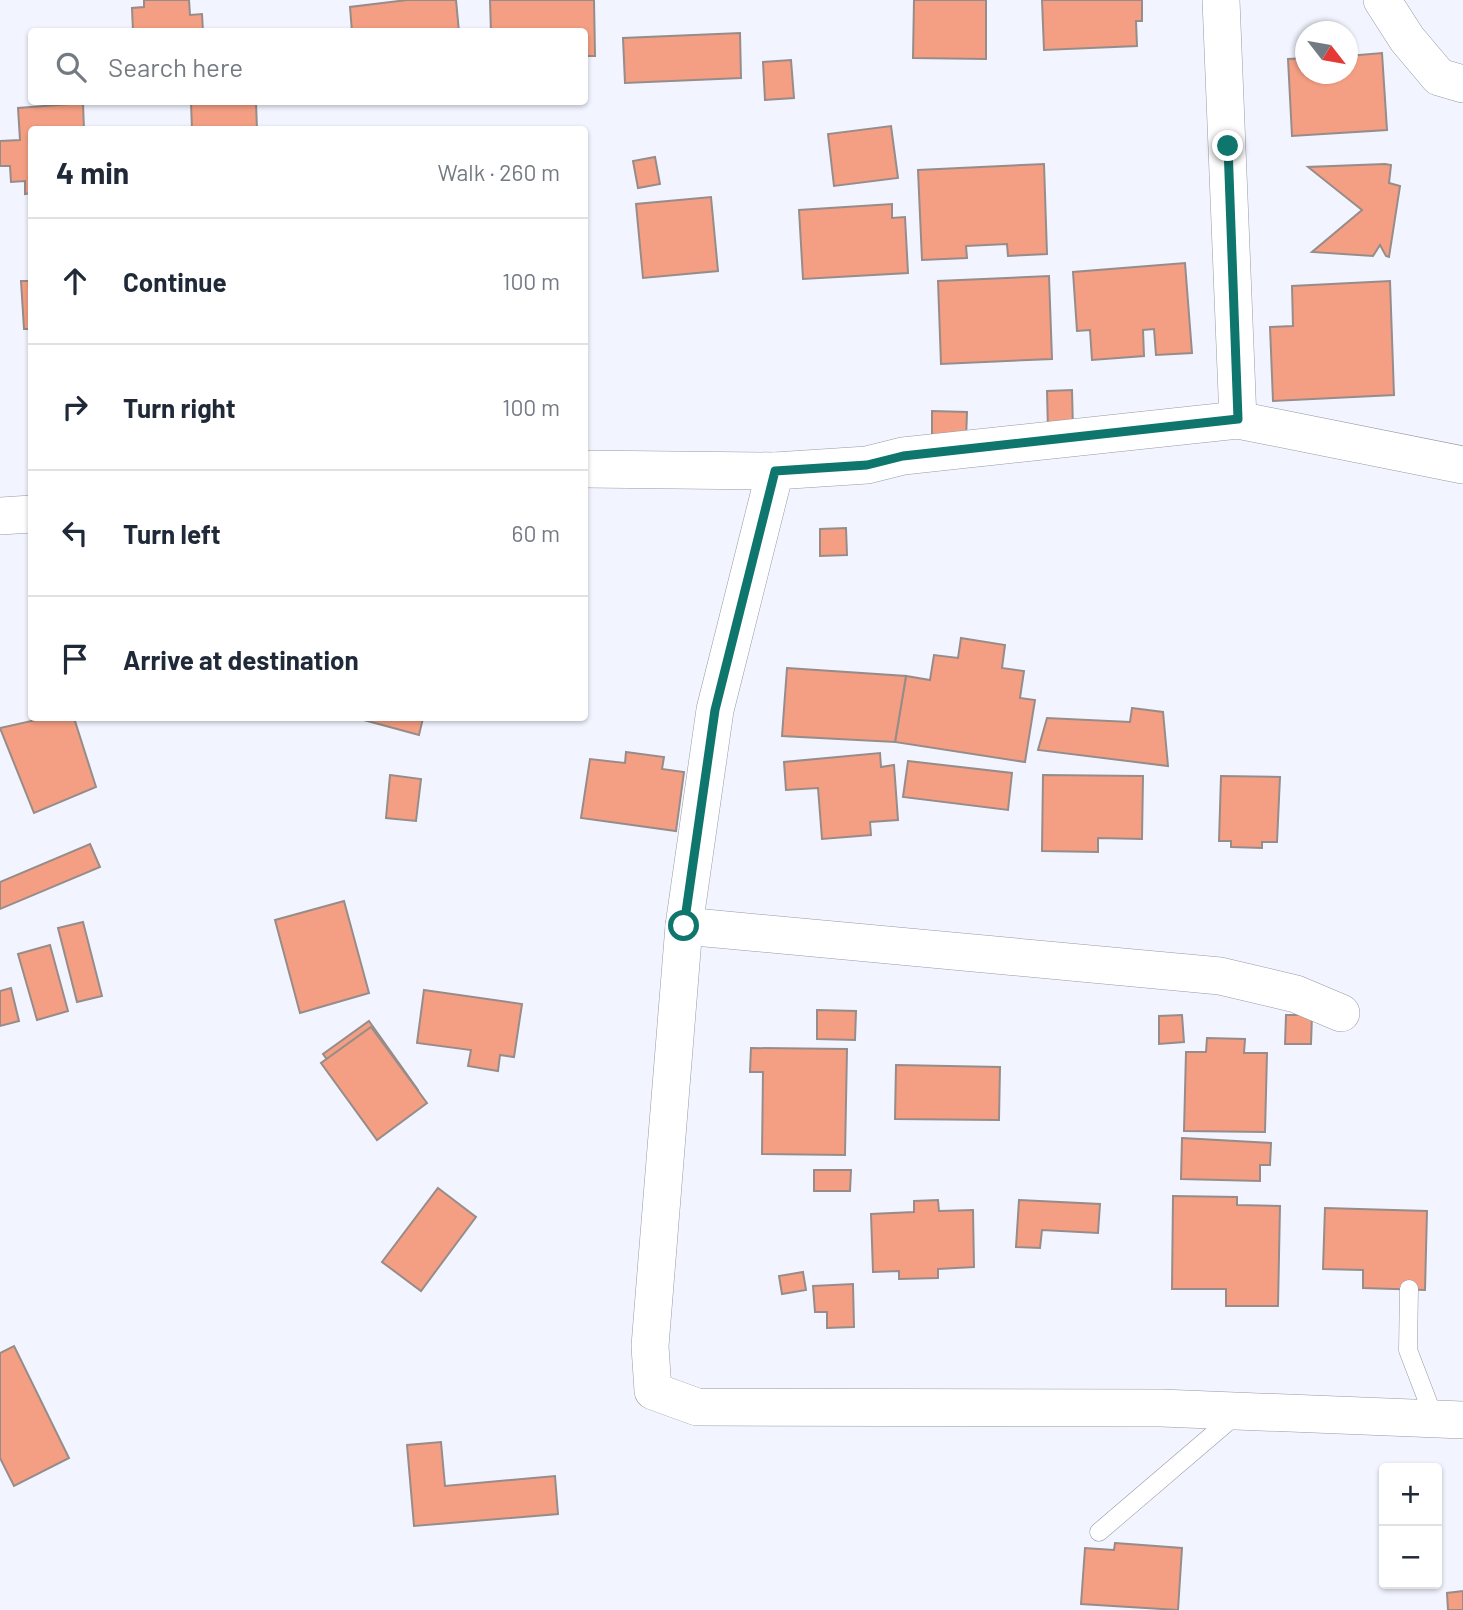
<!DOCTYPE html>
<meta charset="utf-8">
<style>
:root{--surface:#fff;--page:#f6f6f7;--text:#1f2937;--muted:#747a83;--line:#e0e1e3}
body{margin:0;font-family:Barlow,sans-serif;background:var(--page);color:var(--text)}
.controls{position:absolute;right:21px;bottom:21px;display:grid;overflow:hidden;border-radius:7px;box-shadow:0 2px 5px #0004}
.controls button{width:63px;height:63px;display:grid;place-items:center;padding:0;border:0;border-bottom:2px solid var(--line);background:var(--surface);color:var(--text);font:35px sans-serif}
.compass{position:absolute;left:1295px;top:21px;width:63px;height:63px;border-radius:50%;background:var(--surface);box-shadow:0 2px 5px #0004;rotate:121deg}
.stop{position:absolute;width:21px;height:21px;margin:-16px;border:5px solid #0f766e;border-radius:50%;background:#fff}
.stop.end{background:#0f766e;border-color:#fff;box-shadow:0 2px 7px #0008}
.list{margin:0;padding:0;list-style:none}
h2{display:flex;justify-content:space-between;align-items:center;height:91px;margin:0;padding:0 28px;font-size:30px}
h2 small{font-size:23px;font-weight:400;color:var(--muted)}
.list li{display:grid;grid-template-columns:46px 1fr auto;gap:21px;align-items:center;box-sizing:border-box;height:126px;padding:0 28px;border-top:2px solid var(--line)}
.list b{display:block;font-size:26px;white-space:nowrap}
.list em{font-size:23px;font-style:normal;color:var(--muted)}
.icon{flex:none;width:38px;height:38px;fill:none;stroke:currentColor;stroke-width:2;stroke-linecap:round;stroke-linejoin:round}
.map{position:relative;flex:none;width:1463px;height:1610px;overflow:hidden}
.search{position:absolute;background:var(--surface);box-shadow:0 2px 5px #0004;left:28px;top:28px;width:560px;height:77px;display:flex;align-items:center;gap:18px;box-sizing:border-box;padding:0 24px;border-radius:7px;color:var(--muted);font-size:26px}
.panel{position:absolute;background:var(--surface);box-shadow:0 2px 5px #0004;left:28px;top:126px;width:560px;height:595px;border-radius:7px}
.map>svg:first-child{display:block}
</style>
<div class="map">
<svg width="1463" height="1610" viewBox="0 0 1463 1610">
<rect width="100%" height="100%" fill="#f2f5ff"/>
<!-- building -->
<g fill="#f49f83" stroke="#978c89" stroke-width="2">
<polygon points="144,0 189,0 190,15 202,14 203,32 133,32 132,8 144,7"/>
<polygon points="456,0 459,32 352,32 350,7 407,0"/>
<polygon points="490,0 594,0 595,56 584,56 584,32 491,32"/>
<polygon points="914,0 986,0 986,59 913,58"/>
<polygon points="1042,0 1142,0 1142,21 1136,21 1137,46 1044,50"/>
<polygon points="740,33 741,78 625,83 623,38"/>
<polygon points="1382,53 1387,130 1292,136 1288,59 1306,58 1306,74 1348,74 1348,56"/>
<polygon points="791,60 794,98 765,100 763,62"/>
<polygon points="191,102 256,102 257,130 192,130"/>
<polygon points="83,103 84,130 32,130 32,193 25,194 25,181 11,182 10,166 0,166 0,141 20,140 18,108"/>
<polygon points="891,126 898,178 834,186 828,134"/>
<polygon points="655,157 660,184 638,188 633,161"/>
<polygon points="1044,164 1047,254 1008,256 1007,244 966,246 967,258 922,260 918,170"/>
<polygon points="1385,164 1391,165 1389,183 1400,186 1389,257 1386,256 1380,245 1373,256 1312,252 1362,210 1308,167"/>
<polygon points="711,197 718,271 643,278 636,204"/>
<polygon points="892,204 892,218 905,217 908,273 803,279 799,210"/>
<polygon points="1185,263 1192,353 1156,355 1154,329 1143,330 1144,356 1092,360 1090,330 1077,331 1073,272"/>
<polygon points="1049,276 1052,359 941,364 938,281"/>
<polygon points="21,281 32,281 32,329 24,329"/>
<polygon points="1390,281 1394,395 1273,401 1270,327 1293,326 1292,286"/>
<polygon points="1072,390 1073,430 1048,431 1047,391"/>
<polygon points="932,411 967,412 966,440 932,439"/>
<polygon points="846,528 847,555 820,556 820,529"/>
<polygon points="961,638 1005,645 1002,668 1024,671 1020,698 1035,700 1025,762 895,742 906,676 930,680 934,655 958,658"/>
<polygon points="787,668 906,676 895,742 782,736"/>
<polygon points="1132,708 1163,712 1168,766 1038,750 1047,718 1130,722"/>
<polygon points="45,718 74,718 96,787 34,813 0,728"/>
<polygon points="365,718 423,718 419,735 364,720"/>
<polygon points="626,752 664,757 662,769 684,772 676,831 581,818 590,759 625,763"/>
<polygon points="880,753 881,767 894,765 898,820 870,822 871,835 822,839 818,788 786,790 784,762"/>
<polygon points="908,761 1012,773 1008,810 903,797"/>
<polygon points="390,775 421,779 416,821 386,818"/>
<polygon points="1043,775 1143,776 1142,839 1098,838 1098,852 1042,851"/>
<polygon points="1221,776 1280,777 1277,842 1262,842 1262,848 1231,847 1231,841 1219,841"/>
<polygon points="90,844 100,867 0,909 0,882"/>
<polygon points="344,901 369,993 300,1013 275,920"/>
<polygon points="83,922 102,996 77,1002 58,928"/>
<polygon points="50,945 68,1011 37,1020 18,954"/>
<polygon points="11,988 19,1021 0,1026 0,991"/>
<polygon points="424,990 522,1004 514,1057 500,1055 498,1071 468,1066 471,1050 417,1043"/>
<polygon points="817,1010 856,1011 855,1040 817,1039"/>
<polygon points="1182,1015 1184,1042 1159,1044 1159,1016"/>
<polygon points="1286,1015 1312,1015 1311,1044 1285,1044"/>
<polygon points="369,1021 418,1090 373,1123 323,1054"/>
<polygon points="371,1027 427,1103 377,1140 321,1063"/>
<polygon points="1207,1038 1245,1039 1244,1053 1267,1053 1265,1132 1184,1131 1186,1052 1206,1052"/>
<polygon points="751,1048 847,1049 845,1155 762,1154 763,1072 750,1072"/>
<polygon points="896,1065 1000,1067 999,1120 895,1119"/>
<polygon points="1182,1138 1271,1143 1270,1165 1260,1165 1260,1181 1181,1179"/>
<polygon points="814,1170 851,1170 850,1191 814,1191"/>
<polygon points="438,1188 476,1217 421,1291 382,1262"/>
<polygon points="1173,1196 1237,1197 1237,1205 1280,1206 1278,1306 1226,1306 1226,1289 1172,1289"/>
<polygon points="938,1200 939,1211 973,1210 974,1267 938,1269 938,1278 899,1279 899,1271 873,1272 871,1214 914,1212 914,1201"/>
<polygon points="1019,1200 1100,1204 1098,1233 1042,1230 1040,1248 1016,1247"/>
<polygon points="1325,1208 1427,1211 1425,1290 1363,1288 1363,1270 1323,1269"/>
<polygon points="803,1272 806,1290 782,1294 779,1276"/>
<polygon points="853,1284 854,1327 827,1328 827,1312 815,1312 813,1286"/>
<polygon points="14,1346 69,1458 14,1486 0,1458 0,1353"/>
<polygon points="441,1442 445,1486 555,1476 558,1514 414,1526 407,1445"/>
<polygon points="1115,1543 1182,1548 1178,1610 1081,1604 1085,1548 1114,1550"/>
<polygon points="1463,1591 1463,1610 1448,1610 1447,1593"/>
</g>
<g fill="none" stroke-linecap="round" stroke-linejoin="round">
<defs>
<g id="service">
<polyline points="1409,1289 1408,1350 1434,1418"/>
<polyline points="1099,1532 1237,1414"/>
</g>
<g id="minor">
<polyline points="1221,0 1238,420"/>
<polyline points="1382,0 1407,39 1439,77 1463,84"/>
<polyline points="1463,465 1238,420 903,456 867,465 775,471 715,710 684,926 650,1346 653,1391 697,1407 1161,1408 1463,1420"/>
<polyline points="584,469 775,471"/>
<polyline points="0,516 32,514"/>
<polyline points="684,926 1220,976 1296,994 1341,1013"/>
</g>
</defs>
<!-- service casing -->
<use href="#service" stroke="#979aa3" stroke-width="19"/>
<!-- minor casing -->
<use href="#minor" stroke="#979aa3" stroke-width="38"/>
<!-- service -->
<use href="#service" stroke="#fff" stroke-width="18"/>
<!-- minor -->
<use href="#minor" stroke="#fff" stroke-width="37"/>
</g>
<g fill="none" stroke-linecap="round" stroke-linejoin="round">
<!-- route -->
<polyline stroke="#0f766e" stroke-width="9" points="684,926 715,710 775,471 867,465 903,456 1238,419 1228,146"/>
</g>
</svg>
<div class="controls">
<button>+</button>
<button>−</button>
</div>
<svg class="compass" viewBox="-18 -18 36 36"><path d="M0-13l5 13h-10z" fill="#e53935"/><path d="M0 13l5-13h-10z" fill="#747a83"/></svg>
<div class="stop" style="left:684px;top:926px"></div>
<div class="stop end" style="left:1228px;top:146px"></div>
<div class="search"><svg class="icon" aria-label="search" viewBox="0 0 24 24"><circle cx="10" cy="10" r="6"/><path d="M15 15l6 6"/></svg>Search here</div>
<section class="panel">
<h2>4 min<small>Walk · 260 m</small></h2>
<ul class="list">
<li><svg class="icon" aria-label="ahead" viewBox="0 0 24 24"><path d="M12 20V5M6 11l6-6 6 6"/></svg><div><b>Continue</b></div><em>100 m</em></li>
<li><svg class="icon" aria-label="right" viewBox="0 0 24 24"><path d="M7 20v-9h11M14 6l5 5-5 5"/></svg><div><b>Turn right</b></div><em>100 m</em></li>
<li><svg class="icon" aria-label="left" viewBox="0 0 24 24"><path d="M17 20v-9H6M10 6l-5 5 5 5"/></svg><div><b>Turn left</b></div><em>60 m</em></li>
<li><svg class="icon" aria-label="arrive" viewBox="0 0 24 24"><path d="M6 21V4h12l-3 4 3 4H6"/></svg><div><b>Arrive at destination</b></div></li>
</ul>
</section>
</div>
